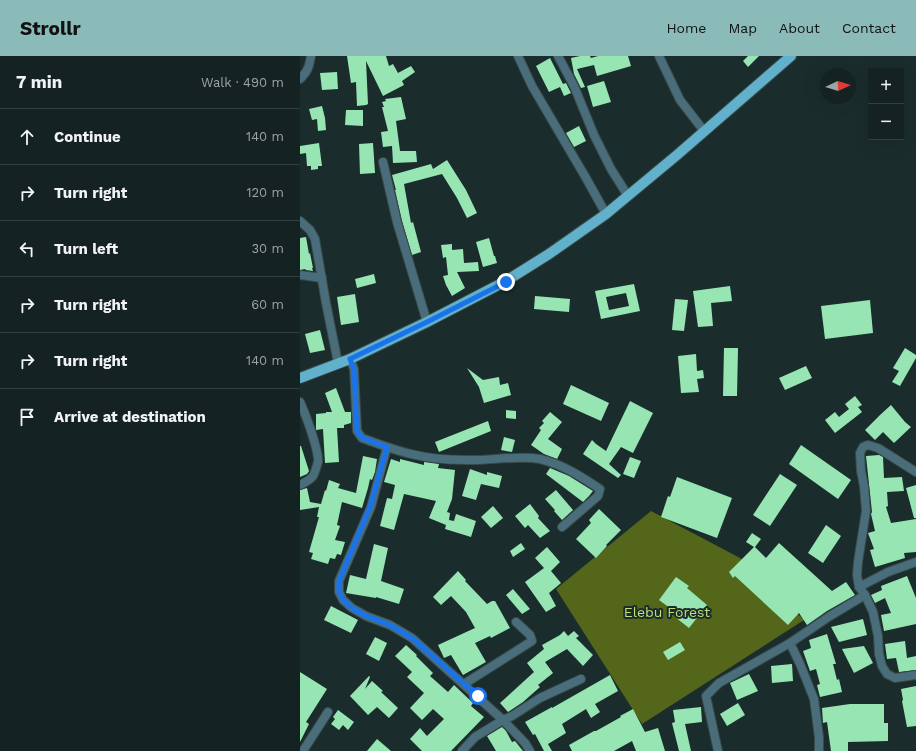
<!DOCTYPE html>
<meta charset="utf-8">
<style>
:root{--surface:#142221;--page:#212f2e;--text:#f1f3f6;--muted:#9da4a5;--line:#333f3f;--accent:#8bbbb9}
body{margin:0;font-family:"Work Sans",sans-serif;background:var(--page);color:var(--text)}
.controls{position:absolute;right:12px;top:12px;display:grid;overflow:hidden;border-radius:0px;box-shadow:0 4px 16px #0002}
.controls button{width:36px;height:36px;display:grid;place-items:center;padding:0;border:0;border-bottom:1px solid var(--line);background:var(--surface);color:var(--text);font:20px sans-serif}
.compass{position:absolute;left:520px;top:12px;width:36px;height:36px;border-radius:50%;background:var(--surface);box-shadow:0 4px 16px #0002;rotate:86deg}
.stop{position:absolute;width:12px;height:12px;margin:-9px;border:3px solid #1a73e8;border-radius:50%;background:#fff}
.stop.end{background:#1a73e8;border-color:#fff;box-shadow:0 1px 4px #0008}
.list{margin:0;padding:0;list-style:none}
h2{display:flex;justify-content:space-between;align-items:center;height:52px;margin:0;padding:0 16px;font-size:17px}
h2 small{font-size:13px;font-weight:400;color:var(--muted)}
.list li{display:grid;grid-template-columns:26px 1fr auto;gap:12px;align-items:center;box-sizing:border-box;height:56px;padding:0 16px;border-top:1px solid var(--line)}
.list b{display:block;font-size:15px;white-space:nowrap}
.list em{font-size:13px;font-style:normal;color:var(--muted)}
.icon{flex:none;width:22px;height:22px;fill:none;stroke:currentColor;stroke-width:2;stroke-linecap:round;stroke-linejoin:round}
.map{position:relative;flex:none;width:616px;height:695px;overflow:hidden}
header{display:flex;align-items:center;gap:24px;box-sizing:border-box;height:56px;padding:0 20px;background:var(--accent);color:#111}
header strong{font-size:19px}
nav{display:flex;gap:22px;margin-inline-start:auto;font-size:14px}
main{display:flex}
aside{flex:1;background:var(--surface)}
.map>svg:first-child{display:block}
</style>
<header>
<strong>Strollr</strong>
<nav><a>Home</a><a>Map</a><a>About</a><a>Contact</a></nav>
</header>
<main>
<aside>
<h2>7 min<small>Walk · 490 m</small></h2>
<ul class="list">
<li><svg class="icon" aria-label="ahead" viewBox="0 0 24 24"><path d="M12 20V5M6 11l6-6 6 6"/></svg><div><b>Continue</b></div><em>140 m</em></li>
<li><svg class="icon" aria-label="right" viewBox="0 0 24 24"><path d="M7 20v-9h11M14 6l5 5-5 5"/></svg><div><b>Turn right</b></div><em>120 m</em></li>
<li><svg class="icon" aria-label="left" viewBox="0 0 24 24"><path d="M17 20v-9H6M10 6l-5 5 5 5"/></svg><div><b>Turn left</b></div><em>30 m</em></li>
<li><svg class="icon" aria-label="right" viewBox="0 0 24 24"><path d="M7 20v-9h11M14 6l5 5-5 5"/></svg><div><b>Turn right</b></div><em>60 m</em></li>
<li><svg class="icon" aria-label="right" viewBox="0 0 24 24"><path d="M7 20v-9h11M14 6l5 5-5 5"/></svg><div><b>Turn right</b></div><em>140 m</em></li>
<li><svg class="icon" aria-label="arrive" viewBox="0 0 24 24"><path d="M6 21V4h12l-3 4 3 4H6"/></svg><div><b>Arrive at destination</b></div></li>
</ul>
</aside>
<div class="map">
<svg width="616" height="695" viewBox="0 0 616 695">
<rect width="100%" height="100%" fill="#1a2d2c"/>
<!-- forest -->
<polygon fill="#53661a" points="351,455 440,502 504,564 342,668 256,533"/>
<!-- building -->
<g fill="#98e5b4" fill-rule="evenodd">
<polygon points="47,0 86,0 89,10 93,8 98,17 111,10 115,16 102,25 104,29 83,40 66,5 68,48 66,49 57,50 56,26 51,27"/>
<polygon points="280,0 290,0 291,2 298,0 328,0 331,10 297,20 294,9 277,13 285,31 281,32 274,18 271,2"/>
<polygon points="448,0 459,0 448,11 443,5"/>
<polygon points="250,2 263,28 266,27 271,37 264,40 260,31 249,36 236,10"/>
<polygon points="37,16 38,33 22,34 20,17"/>
<polygon points="304,25 311,46 293,51 287,30"/>
<polygon points="101,41 106,63 96,65 100,95 116,95 117,106 93,107 92,90 83,91 81,76 88,75 82,51 84,51 82,46 86,45 85,43"/>
<polygon points="22,50 25,62 26,74 18,75 17,63 12,64 9,53"/>
<polygon points="46,54 63,54 63,70 45,69"/>
<polygon points="279,70 286,85 274,91 266,77"/>
<polygon points="19,87 22,110 18,110 18,113 11,114 11,110 7,110 6,97 0,98 0,90"/>
<polygon points="73,87 75,117 60,118 59,88"/>
<polygon points="147,104 166,134 177,157 167,162 157,142 142,118 104,128 111,167 113,166 121,196 112,199 102,165 95,134 96,134 92,119 131,108 133,113"/>
<polygon points="6,181 9,198 10,197 13,212 12,212 13,215 6,214 5,213 0,214 0,182"/>
<polygon points="189,182 194,200 195,200 197,207 183,211 176,186"/>
<polygon points="152,188 152,194 163,193 164,207 178,206 179,215 157,216 165,232 152,240 146,229 143,220 148,219 146,201 143,202 141,189"/>
<polygon points="74,218 76,227 57,232 55,223"/>
<path d="M 334,228 L 340,255 L 301,263 L 295,235 ZM 326,237 L 329,250 L 309,254 L 306,241 Z"/>
<polygon points="430,230 432,245 411,247 413,270 398,271 393,235"/>
<polygon points="55,238 59,266 41,269 37,241"/>
<polygon points="235,240 270,243 269,256 234,253"/>
<polygon points="375,243 388,244 384,275 372,274"/>
<polygon points="570,244 573,277 525,283 521,250"/>
<polygon points="20,274 25,294 10,297 5,278"/>
<polygon points="424,292 438,292 437,340 423,340"/>
<polygon points="605,292 616,299 616,302 600,330 592,326 599,315 593,312"/>
<polygon points="396,298 397,315 403,314 404,322 397,323 399,336 381,337 378,300"/>
<polygon points="506,310 512,322 485,334 479,322"/>
<polygon points="167,312 183,324 199,321 200,329 208,327 211,339 184,347 179,331"/>
<polygon points="271,329 309,347 301,365 263,348"/>
<polygon points="36,332 45,356 51,356 51,367 44,369 44,372 37,372 39,406 25,407 23,373 16,374 16,358 26,357 26,356 32,356 25,337"/>
<polygon points="555,340 562,349 558,351 562,356 535,377 525,364 535,356 539,361 549,353 545,348"/>
<polygon points="330,345 353,357 333,397 321,391 309,408 321,419 318,422 283,398 292,384 296,388 306,395"/>
<polygon points="591,349 605,366 611,371 594,387 583,376 575,384 565,374 580,359"/>
<polygon points="206,354 216,355 216,363 206,362"/>
<polygon points="250,356 262,366 248,383 262,393 257,403 244,398 231,389 241,374 239,372 244,367 242,365"/>
<polygon points="188,365 191,375 139,396 135,386"/>
<polygon points="204,381 215,384 212,396 201,394"/>
<polygon points="501,389 551,424 538,443 489,408"/>
<polygon points="0,390 1,390 9,415 7,418 0,421"/>
<polygon points="579,399 583,401 584,422 602,421 604,435 587,436 588,450 586,451 591,467 616,463 616,496 604,497 605,502 575,511 570,494 574,493 568,477 575,475 571,458 572,456 566,400"/>
<polygon points="63,400 77,403 75,416 72,424 70,423 68,432 62,452 42,446 37,469 40,470 35,484 45,486 41,499 37,498 35,503 30,502 28,508 11,503 13,497 9,496 19,461 17,461 19,451 0,454 0,434 7,432 10,446 21,448 25,434 26,435 29,424 40,428 38,432 56,437"/>
<polygon points="330,401 341,405 334,422 323,418"/>
<polygon points="91,403 100,406 100,403 124,409 124,406 139,408 138,412 155,414 152,443 147,456 150,457 149,464 154,465 156,458 176,465 171,481 145,473 146,469 129,462 136,445 104,438 94,474 80,470 87,442 92,443 95,429 84,426"/>
<polygon points="250,412 269,420 293,435 289,440 283,446 246,418"/>
<polygon points="170,413 187,419 187,416 202,420 199,432 181,428 176,444 162,440"/>
<polygon points="480,418 497,429 470,470 453,459"/>
<polygon points="377,421 432,442 417,482 361,461 368,440 370,441"/>
<polygon points="616,429 616,462 614,462 606,432"/>
<polygon points="256,434 273,454 262,464 254,455 255,454 245,443"/>
<polygon points="230,448 239,460 238,462 250,475 240,482 228,469 225,472 215,460"/>
<polygon points="193,450 203,462 191,472 181,461"/>
<polygon points="299,453 321,474 306,489 307,490 296,502 276,483 291,467 289,464"/>
<polygon points="526,469 541,480 523,507 508,497"/>
<polygon points="452,477 461,483 455,491 466,502 479,487 532,535 546,526 555,539 527,555 507,569 499,557 488,569 435,520 433,522 429,516 454,491 446,486"/>
<polygon points="221,487 225,493 213,501 210,495"/>
<polygon points="74,488 88,492 81,525 104,533 99,548 76,541 76,542 46,537 50,519 66,523"/>
<polygon points="247,491 260,506 251,515 261,527 249,537 256,550 246,556 225,526 244,512 235,502"/>
<polygon points="158,515 166,524 165,525 187,548 192,545 195,545 210,572 191,582 190,580 175,587 186,606 163,619 151,599 144,602 138,589 175,572 166,556 151,540 141,549 133,541"/>
<polygon points="607,520 616,542 616,568 584,575 581,559 591,557 585,542 575,547 571,539 582,534 581,530"/>
<polygon points="376,521 389,530 387,532 407,549 389,572 375,561 378,558 359,544"/>
<polygon points="213,533 230,553 222,558 206,539"/>
<polygon points="31,550 58,564 51,577 24,564"/>
<polygon points="563,563 567,579 539,586 531,571"/>
<polygon points="264,575 268,580 274,575 279,580 276,582 293,599 283,610 267,593 245,606 253,617 238,629 240,631 223,646 208,656 200,647 234,616 227,607 244,593 242,589 260,579"/>
<polygon points="527,578 536,608 533,608 537,624 539,623 542,636 520,641 517,629 520,628 516,613 510,615 503,595 511,592 509,584"/>
<polygon points="75,581 87,587 79,605 66,598"/>
<polygon points="605,585 607,602 616,600 616,614 599,616 596,602 587,603 585,588"/>
<polygon points="380,586 385,594 368,604 363,596"/>
<polygon points="106,589 117,599 116,600 133,617 130,620 148,636 154,629 173,647 171,650 184,661 151,695 122,695 110,683 120,672 127,680 144,663 133,653 122,664 110,652 124,637 107,621 112,616 95,600"/>
<polygon points="564,590 573,607 554,617 542,593"/>
<polygon points="492,608 493,625 472,627 471,610"/>
<polygon points="0,616 27,633 6,666 9,668 0,686"/>
<polygon points="449,618 458,635 437,644 430,627"/>
<polygon points="310,619 318,635 295,648 300,656 291,662 286,653 262,668 266,677 248,688 252,695 244,695 235,678 233,679 225,666 252,651 252,652"/>
<polygon points="69,620 70,621 65,633 72,625 83,635 81,636 98,652 89,662 77,651 68,659 50,640"/>
<polygon points="616,630 616,670 607,671 602,645 603,644 601,633"/>
<polygon points="438,647 445,659 427,670 420,658"/>
<polygon points="550,648 584,648 584,667 588,667 588,685 548,686 548,695 531,695 527,666 523,667 522,652"/>
<polygon points="401,651 402,666 385,668 391,695 379,695 372,667 375,666 373,654"/>
<polygon points="333,653 345,676 358,672 365,695 336,695 332,685 314,695 272,695 269,689 294,675 296,675 321,661 320,660"/>
<polygon points="38,654 54,666 48,674 43,669 39,674 31,668 35,663 33,661"/>
<polygon points="202,671 206,675 212,686 215,685 223,695 196,695 187,680"/>
<polygon points="77,683 91,695 67,695"/>
</g>
<g fill="none" stroke-linecap="round" stroke-linejoin="round">
<defs>
<g id="minor">
<polyline points="218,0 232,30 286,122 306,158"/>
<polyline points="258,0 274,30 294,79 311,113 328,140"/>
<polyline points="359,0 380,44 404,75"/>
<path d="M 0,23 C 8,15 9,11 11,0"/>
<polyline points="83,106 97,166 127,266"/>
<polyline points="0,165 10,174 15,183 26,247 38,307"/>
<polyline points="0,219 22,222"/>
<path d="M 50,303 L 54,313 L 57,375 L 62,382 C 78,388 94,394 111,398 C 127,402 150,404 166,404 C 189,405 217,399 240,403 C 262,408 282,421 300,433 L 298,440 L 262,471"/>
<path d="M 0,346 C 5,357 19,394 18,406 C 17,409 15,417 13,420 C 10,424 4,427 0,429"/>
<polyline points="87,391 71,451 39,525 39,536 43,544 52,552 66,560 90,569 112,582 203,664 225,687 230,695"/>
<polyline points="616,416 578,392 568,389 563,391 560,397 561,415 564,430 566,455 558,506 557,519 559,531 565,539 573,556 578,580 579,598 582,610 587,618 595,622 616,619"/>
<polyline points="559,531 588,516 616,506"/>
<polyline points="490,587 500,608 514,643 519,681 519,695"/>
<polyline points="164,628 232,585 230,579 216,566"/>
<polyline points="3,695 28,656"/>
<polyline points="162,695 175,681 203,664 212,660 240,642 281,623"/>
<polyline points="418,695 406,640 419,627 490,587 530,560 565,539"/>
</g>
<polyline id="major" points="0,322 50,303 127,266 206,225 249,198 306,158 377,99 491,0"/>
</defs>
<!-- minor casing -->
<use href="#minor" stroke="#384a49" stroke-width="10"/>
<!-- major casing -->
<use href="#major" stroke="#384a49" stroke-width="12"/>
<!-- minor -->
<use href="#minor" stroke="#496d7a" stroke-width="8"/>
<!-- major -->
<use href="#major" stroke="#62b1cc" stroke-width="10"/>
</g>
<g fill="none" stroke-linecap="round" stroke-linejoin="round">
<!-- route -->
<polyline stroke="#1a73e8" stroke-width="5" points="178,640 112,582 90,569 66,560 52,552 43,544 39,536 39,525 70,451 87,391 62,382 57,375 54,313 50,303 127,266 206,226"/>
</g>
<g text-anchor="middle" dominant-baseline="central" stroke-width="4" stroke-linejoin="round" paint-order="stroke">
<!-- park labels -->
<g font-size="14" fill="#c0dd78" stroke="#1a2d2c">
<text x="367" y="556">Elebu Forest</text>
</g>
</g>
</svg>
<div class="controls">
<button>+</button>
<button>−</button>
</div>
<svg class="compass" viewBox="-18 -18 36 36"><path d="M0-13l5 13h-10z" fill="#e53935"/><path d="M0 13l5-13h-10z" fill="#9da4a5"/></svg>
<div class="stop" style="left:178px;top:640px"></div>
<div class="stop end" style="left:206px;top:226px"></div>
</div>
</main>
